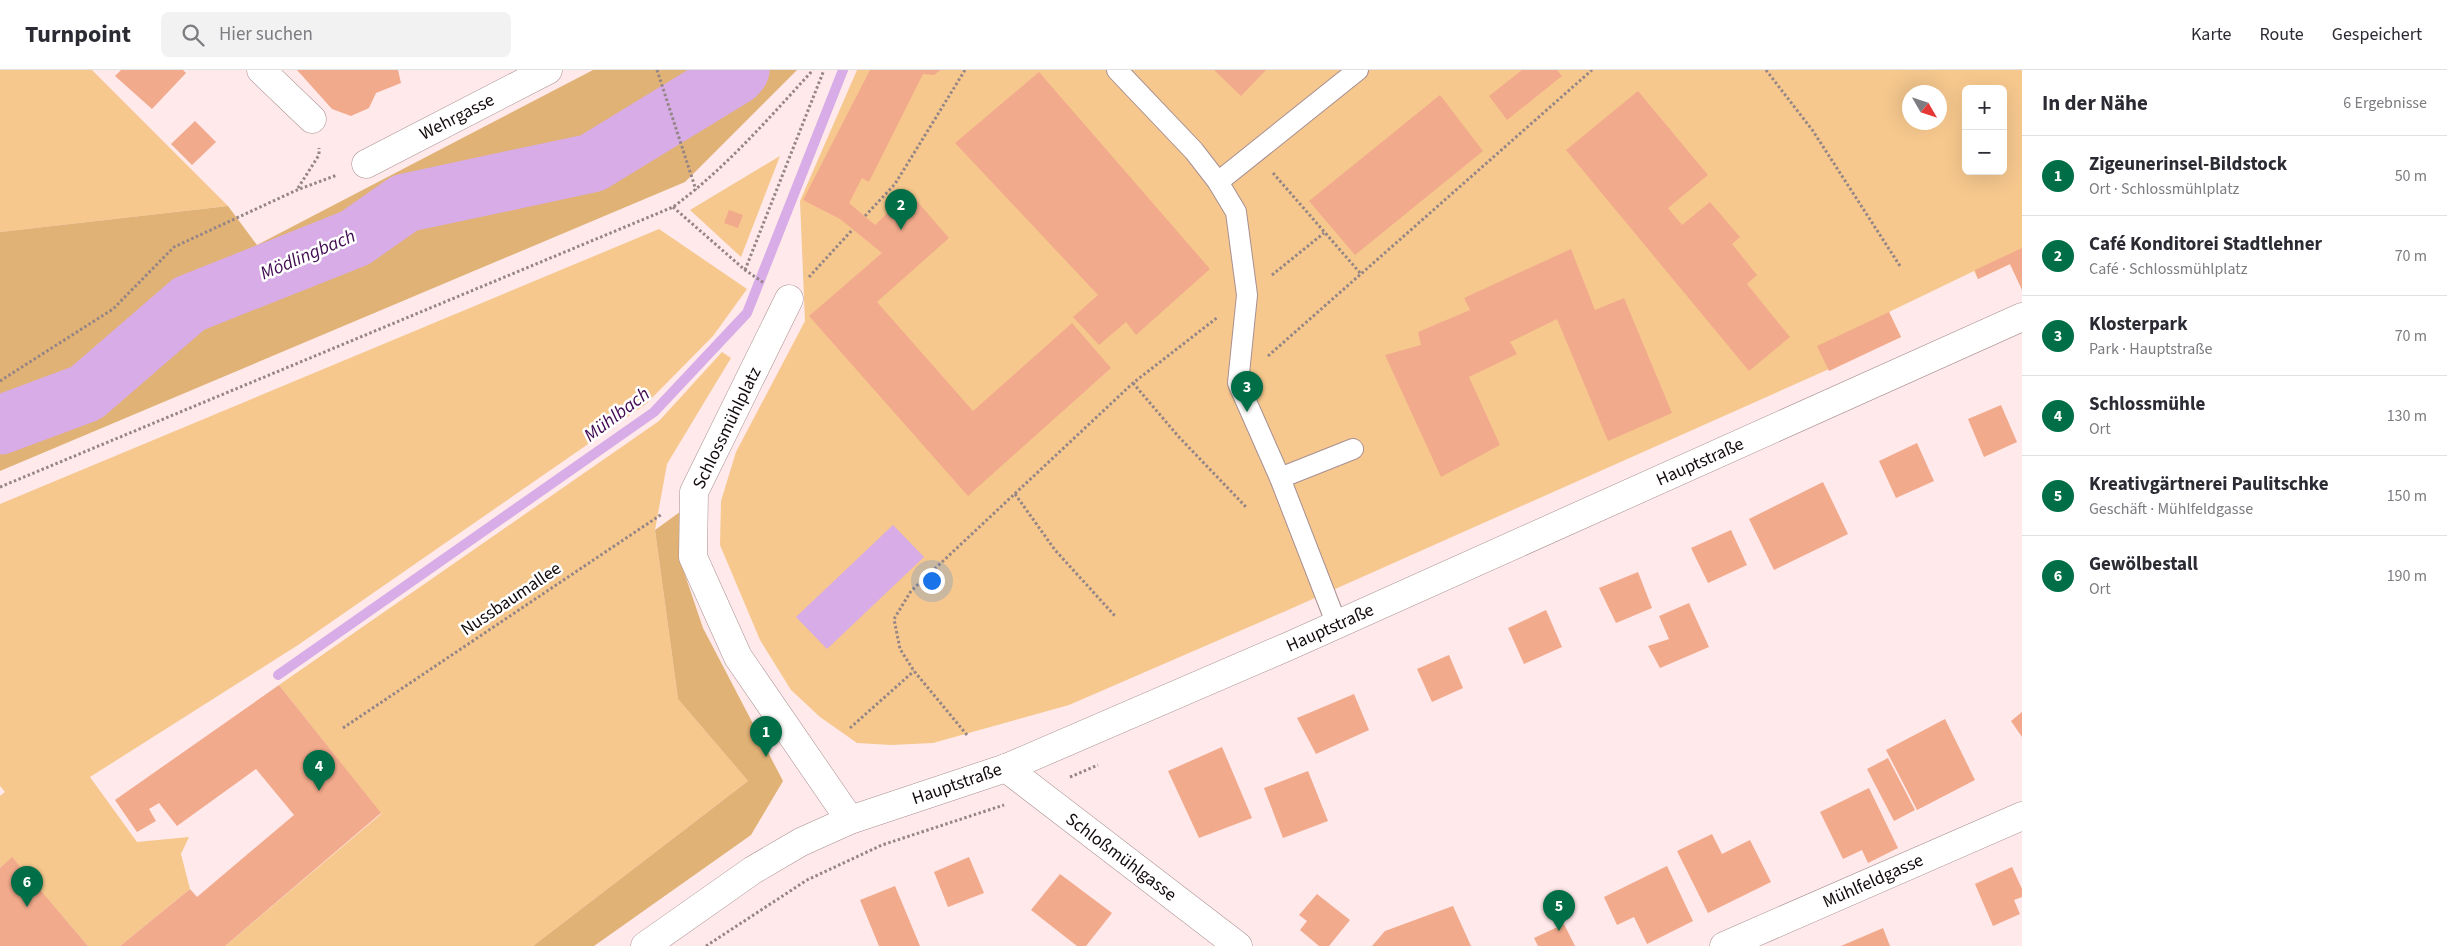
<!DOCTYPE html>
<html lang="de">
<meta charset="utf-8">
<style>
:root{--surface:#fff;--page:#f2f2f3;--text:#2b2b33;--muted:#7c7c81;--line:#e1e1e2;--accent:#006e47}
body{margin:0;font-family:"Source Sans 3",sans-serif;background:var(--page);color:var(--text)}
.controls{position:absolute;right:15px;top:15px;display:grid;overflow:hidden;border-radius:8px;box-shadow:0 5px 20px #0002}
.controls button{width:45px;height:45px;display:grid;place-items:center;padding:0;border:0;border-bottom:1px solid var(--line);background:var(--surface);color:var(--text);font:25px sans-serif}
.compass{position:absolute;left:1902px;top:15px;width:45px;height:45px;border-radius:50%;background:var(--surface);box-shadow:0 5px 20px #0002;rotate:129deg}
.you{position:absolute;left:931px;top:510px;width:18px;height:18px;margin:-12px;border:4px solid #fff;border-radius:50%;background:#1a73e8;box-shadow:0 0 0 8px #1a73e833}
.badge{display:grid;place-items:center;width:32px;height:32px;border-radius:50%;background:var(--accent);color:#fff;font-size:16px;font-weight:700}
.pin{position:absolute;translate:-50% -41px;filter:drop-shadow(0 1px 2px #0008)}
.pin::after{content:'';position:absolute;top:26px;width:18px;height:15px;background:inherit;clip-path:polygon(0 0,100% 0,50% 100%)}
.list{margin:0;padding:0;list-style:none}
h2{display:flex;justify-content:space-between;align-items:center;height:65px;margin:0;padding:0 20px;font-size:21px}
h2 small{font-size:16px;font-weight:400;color:var(--muted)}
.list li{display:grid;grid-template-columns:32px 1fr auto;gap:15px;align-items:center;box-sizing:border-box;height:80px;padding:0 20px;border-top:1px solid var(--line)}
.list b{display:block;font-size:19px;white-space:nowrap}
.list p{margin:0;font-size:16px;white-space:nowrap;color:var(--muted)}
.list em{font-size:16px;font-style:normal;color:var(--muted)}
.icon{flex:none;width:28px;height:28px;fill:none;stroke:currentColor;stroke-width:2;stroke-linecap:round;stroke-linejoin:round}
.map{position:relative;flex:none;width:2022px;height:876px;overflow:hidden}
header{display:flex;align-items:center;gap:30px;box-sizing:border-box;height:70px;padding:0 25px;background:var(--surface);border-bottom:1px solid var(--line)}
header strong{font-size:24px}
nav{display:flex;gap:28px;margin-inline-start:auto;font-size:18px}
.search{width:350px;height:45px;background:var(--page);display:flex;align-items:center;gap:12px;box-sizing:border-box;padding:0 18px;border-radius:8px;color:var(--muted);font-size:19px}
main{display:flex}
aside{flex:1;background:var(--surface)}
.map>svg:first-child{display:block}
</style>
<header>
<strong>Turnpoint</strong>
<div class="search"><svg class="icon" aria-label="search" viewBox="0 0 24 24"><circle cx="10" cy="10" r="6"/><path d="M15 15l6 6"/></svg>Hier suchen</div>
<nav><a>Karte</a><a>Route</a><a>Gespeichert</a></nav>
</header>
<main>
<div class="map">
<svg width="2022" height="876" viewBox="0 0 2022 876">
<rect width="100%" height="100%" fill="#ffe9ea"/>
<!-- green -->
<g fill="#f6c88e" fill-rule="evenodd">
<polygon points="0,0 92,0 228,136 0,162"/>
<path d="M 857,0 L 2022,0 L 2022,218 L 2010,194 L 1978,209 L 1974,201 L 1889,242 L 1901,267 L 1288,540 L 1069,635 L 933,673 L 891,675 L 857,673 L 820,647 L 791,620 L 760,570 L 720,475 L 721,431 L 736,382 L 805,251 L 800,131 ZM 1966,19 L 2003,19 L 2003,101 L 1966,101 ZM 1910,22 L 1940,22 L 1940,52 L 1910,52 Z"/>
<polygon points="780,86 741,187 690,140"/>
<polygon points="659,159 747,219 713,266 646,334 298,575 90,707 137,772 189,767 181,784 190,819 120,876 88,876 12,788 0,798 0,726 5,722 0,716 0,434"/>
<polygon points="722,282 731,288 667,394 655,460 678,629 748,711 533,876 225,876 381,744 279,615 659,351"/>
</g>
<!-- forest -->
<g fill="#e1b276">
<polygon points="593,0 797,0 685,112 0,401 0,162 228,136 257,175"/>
<polygon points="684,439 679,487 703,558 783,711 751,765 594,876 533,876 748,711 678,629 655,460"/>
</g>
<!-- water -->
<polygon fill="#d7ace7" points="893,455 924,487 827,579 796,547"/>
<g fill="none" stroke-linecap="round" stroke-linejoin="round">
<!-- stream -->
<polyline stroke="#d7ace7" stroke-width="10" points="278,605 654,342 747,243 843,0"/>
<!-- river -->
<polyline stroke="#d7ace7" stroke-width="59" points="0,355 86,323 189,234 355,168 405,133 592,93 736,5 740,0"/>
</g>
<!-- building -->
<g fill="#f2aa8c">
<polygon points="121,0 183,0 186,3 152,39 115,6"/>
<polygon points="297,0 398,0 401,13 376,23 369,38 351,46 332,39"/>
<polygon points="870,0 941,0 934,5 923,4 869,112 862,108 849,133 875,155 909,122 949,168 877,232 973,341 1072,253 1111,298 968,426 809,246 882,183 840,149 803,130"/>
<polygon points="1214,0 1266,0 1241,26"/>
<polygon points="1522,0 1557,0 1562,6 1507,50 1489,26"/>
<polygon points="1039,2 1210,199 1136,265 1126,252 1099,275 1073,247 1098,225 955,73"/>
<polygon points="1638,21 1708,105 1668,138 1682,155 1710,132 1740,167 1732,174 1757,205 1747,214 1790,267 1749,301 1566,80"/>
<polygon points="1440,25 1483,81 1355,185 1309,131"/>
<polygon points="195,51 216,72 192,95 171,74"/>
<polygon points="729,140 743,145 738,158 724,153"/>
<polygon points="2022,178 2022,220 2010,194 1978,209 1975,200"/>
<polygon points="1571,179 1595,240 1624,228 1672,343 1608,371 1557,249 1510,272 1517,284 1469,307 1500,375 1441,407 1385,285 1421,275 1418,262 1470,240 1464,228"/>
<polygon points="1889,242 1901,267 1829,301 1817,276"/>
<polygon points="2001,335 2017,372 1984,387 1968,349"/>
<polygon points="1917,373 1934,411 1896,428 1879,391"/>
<polygon points="1823,412 1848,464 1774,500 1749,449"/>
<polygon points="1731,460 1747,495 1708,513 1691,478"/>
<polygon points="1638,502 1652,538 1616,553 1599,518"/>
<polygon points="1689,533 1709,577 1660,598 1648,576 1669,569 1659,546"/>
<polygon points="1546,540 1562,577 1524,594 1508,558"/>
<polygon points="1449,585 1463,618 1432,632 1417,599"/>
<polygon points="279,615 381,743 225,876 120,876 190,819 197,827 294,745 256,699 177,756 159,733 149,739 156,751 137,762 115,730"/>
<polygon points="1354,624 1369,660 1316,684 1297,648"/>
<polygon points="2022,642 2022,667 2011,651"/>
<polygon points="1945,649 1975,710 1917,740 1886,680"/>
<polygon points="1222,677 1252,748 1199,768 1168,701"/>
<polygon points="1888,688 1915,740 1894,751 1867,699"/>
<polygon points="1308,701 1328,751 1283,768 1264,718"/>
<polygon points="1869,718 1898,778 1868,793 1862,780 1843,789 1820,742"/>
<polygon points="1712,764 1722,784 1750,770 1771,812 1708,843 1677,781"/>
<polygon points="12,787 88,876 0,876 0,798"/>
<polygon points="969,787 984,823 948,837 934,802"/>
<polygon points="1667,796 1693,851 1647,874 1634,847 1617,855 1604,827"/>
<polygon points="2012,797 2022,819 2022,827 2014,830 2020,844 1993,856 1975,814"/>
<polygon points="1060,804 1112,843 1086,876 1077,876 1031,840"/>
<polygon points="895,816 920,876 879,876 860,830"/>
<polygon points="1317,824 1350,850 1329,876 1319,876 1300,860 1307,851 1299,845"/>
<polygon points="1453,836 1471,876 1372,876 1385,861"/>
<polygon points="1564,854 1575,876 1538,876 1534,868"/>
<polygon points="1883,858 1890,876 1841,876"/>
</g>
<g fill="none" stroke-linecap="round" stroke-linejoin="round">
<defs>
<g id="service">
<polyline points="1117,0 1194,81 1218,112 1236,142 1247,225 1238,313 1280,408 1337,555"/>
<polyline points="1218,112 1358,0"/>
<polyline points="1280,408 1353,379"/>
</g>
<g id="minor">
<polyline points="261,0 312,49"/>
<polyline points="366,94 548,0"/>
<polyline points="789,229 694,422 693,487 738,587 850,750"/>
<polyline points="1006,698 1238,876"/>
<polyline points="1724,876 2022,746"/>
</g>
<polyline id="tertiary" points="645,876 753,800 801,772 850,750 1006,698 1289,576 2022,247"/>
</defs>
<!-- service casing -->
<use href="#service" stroke="#a88f90" stroke-width="22"/>
<!-- minor casing -->
<use href="#minor" stroke="#a88f90" stroke-width="29"/>
<!-- tertiary casing -->
<use href="#tertiary" stroke="#a88f90" stroke-width="29"/>
<!-- path -->
<g stroke="#958586" stroke-width="3" stroke-dasharray="2.5 2.5" stroke-linecap="butt">
<polyline points="657,0 696,120"/>
<polyline points="1766,0 1813,61 1900,196"/>
<polyline points="1273,103 1361,204"/>
<polyline points="298,118 319,85 319,78"/>
<polyline points="673,137 745,200 764,213"/>
<polyline points="865,146 895,114 965,0"/>
<polyline points="745,200 824,0"/>
<polyline points="1272,205 1324,163"/>
<polyline points="809,207 853,159"/>
<polyline points="1268,286 1592,0"/>
<polyline points="0,311 113,239 174,177 297,120 337,105"/>
<polyline points="1133,313 1178,366 1246,437"/>
<path d="M 0,417 L 673,137 C 726,98 769,48 813,0"/>
<polyline points="1015,424 1055,480 1115,546"/>
<polyline points="343,658 662,444"/>
<polyline points="850,658 914,601"/>
<polyline points="967,665 914,601 900,579 894,549 911,521 1133,313 1218,247"/>
<polyline points="1070,707 1098,695"/>
<polyline points="706,876 807,810 882,775 1004,735"/>
</g>
<!-- service -->
<use href="#service" stroke="#fff" stroke-width="20"/>
<!-- minor -->
<use href="#minor" stroke="#fff" stroke-width="28"/>
<!-- tertiary -->
<use href="#tertiary" stroke="#fff" stroke-width="28"/>
</g>
<g text-anchor="middle" dominant-baseline="central" stroke-width="5" stroke-linejoin="round" paint-order="stroke">
<!-- street labels -->
<g font-size="18" fill="#130a0b" stroke="#fff">
<text transform="translate(457 47) rotate(-27)">Wehrgasse</text>
<text transform="translate(727 358) rotate(-64)">Schlossmühlplatz</text>
<text transform="translate(1700 392) rotate(-24)">Hauptstraße</text>
<text transform="translate(511 529) rotate(-34)">Nussbaumallee</text>
<text transform="translate(1330 558) rotate(-24)">Hauptstraße</text>
<text transform="translate(957 714) rotate(-19)">Hauptstraße</text>
<text transform="translate(1121 787) rotate(37)">Schloßmühlgasse</text>
<text transform="translate(1873 811) rotate(-24)">Mühlfeldgasse</text>
</g>
<!-- water labels -->
<g font-size="19" font-style="italic" fill="#420c53" stroke="#fff">
<text transform="translate(308 185) rotate(-23)">Mödlingbach</text>
<text transform="translate(617 345) rotate(-37)">Mühlbach</text>
</g>
</g>
</svg>
<div class="controls">
<button>+</button>
<button>−</button>
</div>
<svg class="compass" viewBox="-18 -18 36 36"><path d="M0-13l5 13h-10z" fill="#e53935"/><path d="M0 13l5-13h-10z" fill="#7c7c81"/></svg>
<div class="you"></div>
<div class="pin badge" style="left:766px;top:687px">1</div>
<div class="pin badge" style="left:901px;top:160px">2</div>
<div class="pin badge" style="left:1247px;top:342px">3</div>
<div class="pin badge" style="left:319px;top:721px">4</div>
<div class="pin badge" style="left:1559px;top:861px">5</div>
<div class="pin badge" style="left:27px;top:837px">6</div>
</div>
<aside>
<h2>In der Nähe<small>6 Ergebnisse</small></h2>
<ul class="list">
<li><span class="badge">1</span><div><b>Zigeunerinsel-Bildstock</b><p>Ort · Schlossmühlplatz</p></div><em>50 m</em></li>
<li><span class="badge">2</span><div><b>Café Konditorei Stadtlehner</b><p>Café · Schlossmühlplatz</p></div><em>70 m</em></li>
<li><span class="badge">3</span><div><b>Klosterpark</b><p>Park · Hauptstraße</p></div><em>70 m</em></li>
<li><span class="badge">4</span><div><b>Schlossmühle</b><p>Ort</p></div><em>130 m</em></li>
<li><span class="badge">5</span><div><b>Kreativgärtnerei Paulitschke</b><p>Geschäft · Mühlfeldgasse</p></div><em>150 m</em></li>
<li><span class="badge">6</span><div><b>Gewölbestall</b><p>Ort</p></div><em>190 m</em></li>
</ul>
</aside>
</main>
